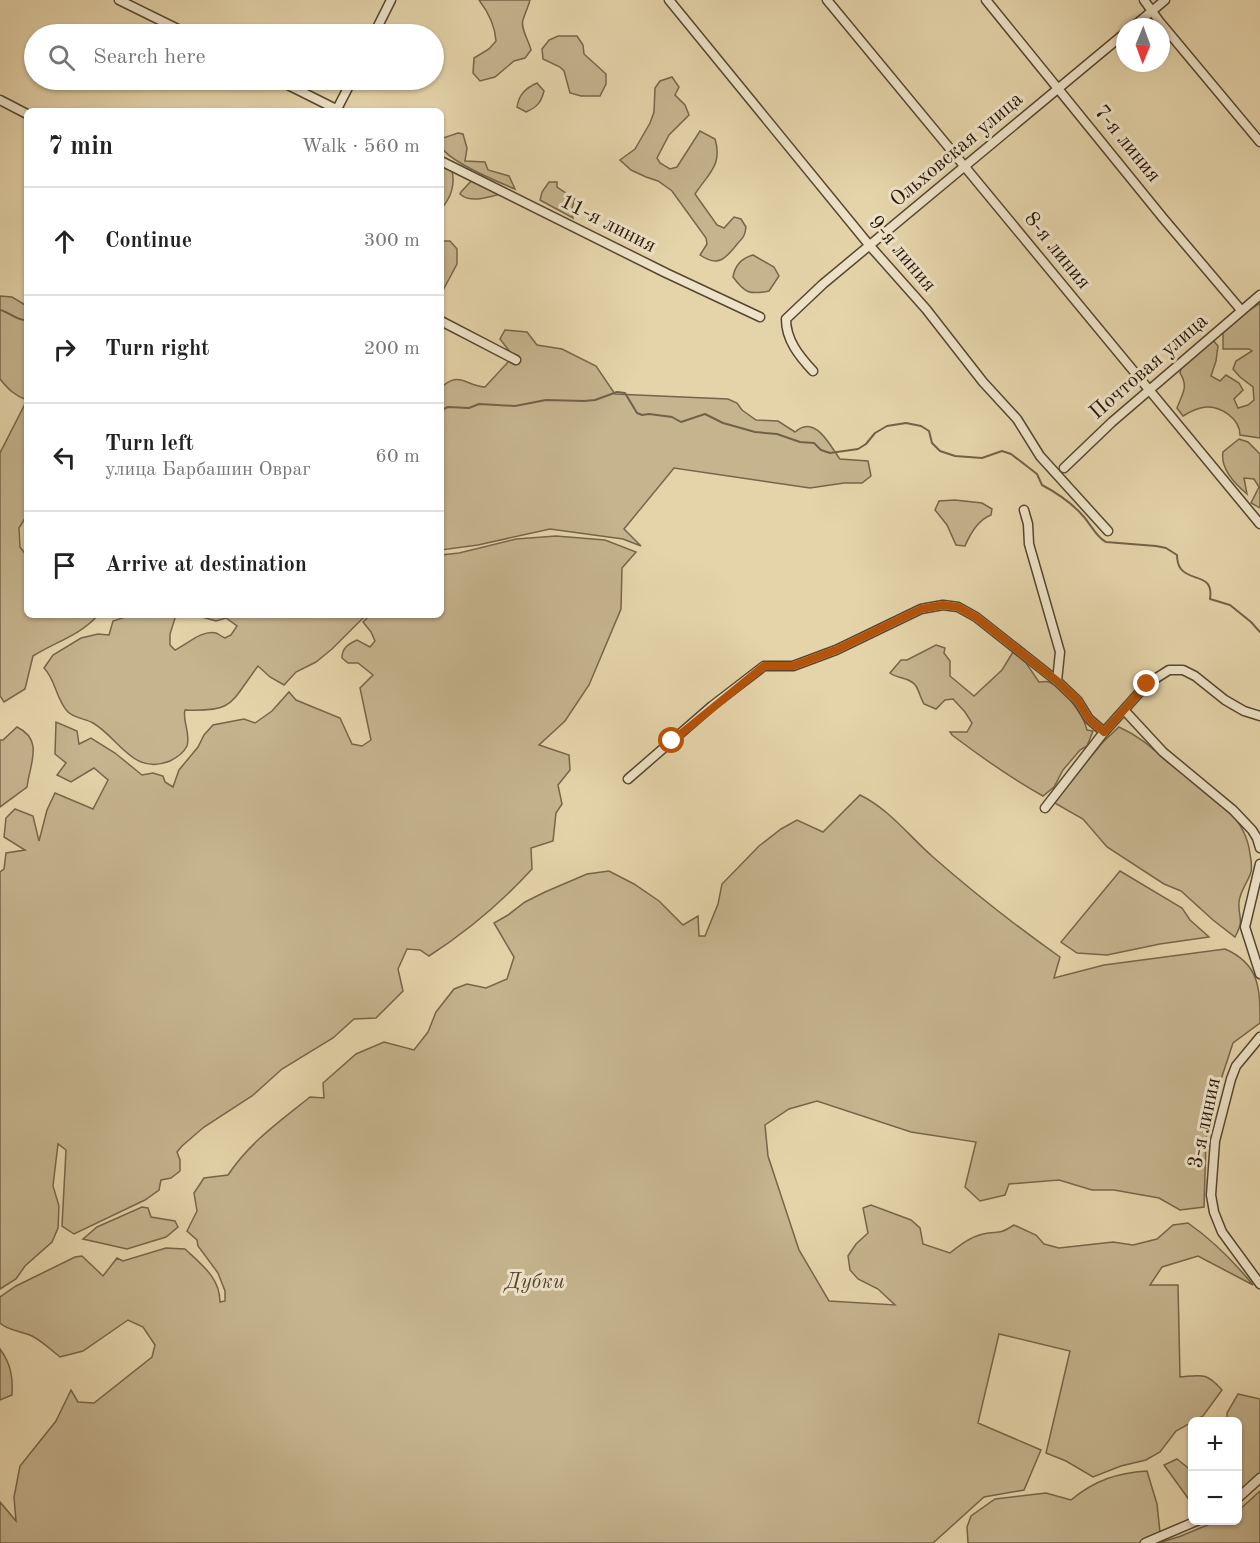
<!DOCTYPE html>
<meta charset="utf-8">
<style>
:root{--surface:#fff;--page:#f2f2f2;--text:#222;--muted:#767676;--line:#e0e0e0}
body{margin:0;font-family:"Old Standard TT",serif;background:var(--page);color:var(--text)}
.controls{position:absolute;right:18px;bottom:18px;display:grid;overflow:hidden;border-radius:9px;box-shadow:0 2px 4px #0004}
.controls button{width:54px;height:54px;display:grid;place-items:center;padding:0;border:0;border-bottom:2px solid var(--line);background:var(--surface);color:var(--text);font:30px sans-serif}
.compass{position:absolute;left:1116px;top:18px;width:54px;height:54px;border-radius:50%;background:var(--surface);box-shadow:0 2px 4px #0004;rotate:181deg}
.stop{position:absolute;width:18px;height:18px;margin:-14px;border:4px solid #b45309;border-radius:50%;background:#fff}
.stop.end{background:#b45309;border-color:#fff;box-shadow:0 2px 6px #0008}
.list{margin:0;padding:0;list-style:none}
h2{display:flex;justify-content:space-between;align-items:center;height:78px;margin:0;padding:0 24px;font-size:26px}
h2 small{font-size:20px;font-weight:400;color:var(--muted)}
.list li{display:grid;grid-template-columns:39px 1fr auto;gap:18px;align-items:center;box-sizing:border-box;height:108px;padding:0 24px;border-top:2px solid var(--line)}
.list b{display:block;font-size:22px;white-space:nowrap}
.list p{margin:0;font-size:20px;white-space:nowrap;color:var(--muted)}
.list em{font-size:20px;font-style:normal;color:var(--muted)}
.icon{flex:none;width:33px;height:33px;fill:none;stroke:currentColor;stroke-width:2;stroke-linecap:round;stroke-linejoin:round}
.map{position:relative;flex:none;width:1260px;height:1543px;overflow:hidden}
.search{position:absolute;background:var(--surface);box-shadow:0 2px 4px #0004;left:24px;top:24px;width:420px;height:66px;display:flex;align-items:center;gap:15px;box-sizing:border-box;padding:0 21px;border-radius:33px;color:var(--muted);font-size:22px}
.panel{position:absolute;background:var(--surface);box-shadow:0 2px 4px #0004;left:24px;top:108px;width:420px;height:510px;border-radius:9px}
.map>svg:first-child{display:block}
</style>
<div class="map">
<svg width="1260" height="1543" viewBox="0 0 1260 1543">
<rect width="100%" height="100%" fill="#e5d4aa"/>
<filter id="stains"><feTurbulence type="fractalNoise" baseFrequency=".00333" numOctaves="4"/><feColorMatrix values="0 0 0 0 .2 0 0 0 0 .09 0 0 0 0 .02 0 0 0 .5 -.17"/></filter>
<radialGradient id="worn" r=".72"><stop offset=".6" stop-color="#630" stop-opacity="0"/><stop offset="1" stop-color="#630" stop-opacity=".3"/></radialGradient>
<!-- green -->
<g fill="#c5b48e" stroke="#76654a" stroke-width="1.5">
<path d="M 479,0 L 530,0 C 528,8 525,13 523,20 C 520,28 529,41 531,50 L 525,58 L 514,61 L 495,77 L 480,81 L 473,73 L 474,58 L 489,49 L 496,41 C 495,25 489,13 479,0 Z"/>
<polygon points="558,36 577,36 583,45 584,54 606,74 606,84 600,96 581,96 570,93 564,71 560,67 543,59 542,49 549,40"/>
<path d="M 672,77 L 679,87 L 675,95 L 685,105 L 689,115 L 669,135 L 657,158 L 660,163 L 670,169 L 677,167 L 700,131 L 715,139 C 723,165 708,174 695,194 L 717,225 L 724,228 L 734,217 L 741,219 L 746,227 C 745,235 744,237 738,243 C 726,258 719,268 700,255 L 707,244 L 706,238 L 672,191 L 658,181 L 646,177 L 631,170 L 620,160 L 635,149 L 650,123 L 654,112 L 655,88 L 660,81 Z"/>
<path d="M 537,83 L 544,91 C 541,103 537,107 526,112 L 517,107 C 519,94 526,88 537,83 Z"/>
<path d="M 458,133 L 463,134 L 467,148 L 465,161 L 485,162 L 488,170 L 509,176 L 515,189 C 498,182 450,162 441,147 L 443,138 Z"/>
<path d="M 441,165 L 452,170 C 455,184 451,198 441,209 Z"/>
<path d="M 473,179 L 508,192 C 494,195 472,205 460,194 L 461,192 Z"/>
<polygon points="549,182 557,182 557,187 575,199 571,211 573,218 540,200 542,192"/>
<polygon points="441,241 450,241 457,249 457,264 441,294"/>
<path d="M 753,255 L 774,267 L 779,276 L 769,291 C 749,295 745,293 733,277 C 735,265 742,258 753,255 Z"/>
<path d="M 0,296 L 12,297 L 27,306 L 27,400 C 15,396 8,389 0,379 Z"/>
<path d="M 1260,303 L 1260,438 L 1240,435 C 1240,419 1221,406 1206,407 C 1197,408 1191,411 1183,416 L 1177,408 C 1182,394 1189,387 1180,373 L 1182,363 L 1212,339 L 1218,346 L 1216,361 L 1211,376 L 1220,381 L 1226,375 L 1239,383 L 1243,390 L 1234,399 L 1238,408 L 1248,405 L 1254,400 L 1253,387 L 1240,377 L 1233,369 L 1236,361 L 1252,351 L 1249,349 L 1223,349 L 1223,333 L 1248,311 Z"/>
<path d="M 505,330 L 527,332 L 537,345 L 562,349 L 596,366 L 615,394 L 728,399 L 737,403 L 742,410 L 756,420 L 778,421 L 795,432 C 798,430 801,427 804,427 C 820,423 832,449 840,459 L 868,461 L 871,476 L 862,483 L 844,483 L 810,488 L 674,468 L 624,529 L 641,546 L 623,539 L 550,529 L 478,545 L 441,550 L 441,385 L 444,385 C 460,372 467,386 485,387 L 509,361 L 510,352 L 500,339 Z"/>
<path d="M 24,406 L 27,407 L 27,515 L 19,528 L 20,547 L 27,556 L 27,615 L 98,615 C 81,635 55,642 33,656 L 25,689 L 4,702 L 0,696 L 0,453 Z"/>
<path d="M 1239,439 L 1248,442 L 1260,454 L 1260,508 L 1251,503 L 1259,487 L 1254,479 L 1244,478 L 1247,494 C 1235,484 1220,469 1223,452 Z"/>
<path d="M 955,500 L 982,503 L 992,509 L 991,515 C 978,520 970,534 965,546 L 956,545 L 947,525 L 935,510 L 939,501 Z"/>
<path d="M 556,536 L 605,540 L 636,552 L 622,568 L 621,609 L 589,685 L 565,721 L 539,745 L 569,755 L 570,770 L 558,785 L 562,804 L 556,813 L 553,841 L 531,848 L 532,869 C 502,902 466,932 429,956 L 420,950 L 407,949 L 398,969 L 403,991 L 376,1018 L 354,1019 L 333,1038 L 282,1069 L 252,1096 L 204,1127 L 182,1146 L 177,1152 L 180,1160 L 180,1171 L 171,1178 L 161,1180 L 159,1190 L 145,1200 L 74,1234 L 62,1226 L 66,1150 L 58,1144 L 53,1186 L 59,1206 L 58,1228 L 52,1242 L 25,1266 L 16,1279 L 0,1289 L 0,872 L 4,869 L 6,853 L 25,850 L 4,837 L 6,818 L 15,809 L 33,816 L 39,841 L 47,810 L 55,793 L 93,809 L 108,780 L 94,768 L 71,782 L 57,775 L 66,763 L 55,754 L 56,722 L 77,731 L 79,744 L 91,738 L 115,753 L 142,775 L 153,773 L 163,776 L 165,782 L 173,787 L 179,770 L 198,747 L 204,735 L 213,725 L 244,719 L 255,723 L 272,711 L 289,692 L 296,700 L 340,718 L 352,744 L 362,746 L 371,740 L 360,688 L 373,675 L 358,663 L 348,663 L 342,658 C 342,647 349,644 357,640 L 370,647 L 375,641 L 371,632 L 363,622 L 370,615 L 441,615 L 441,555 L 459,553 L 516,539 Z"/>
<path d="M 131,615 L 176,615 L 170,634 L 170,645 L 175,650 C 186,645 203,629 216,633 C 219,634 222,637 225,638 L 231,635 L 237,626 L 226,618 L 216,621 L 202,617 L 201,615 L 366,615 L 332,649 L 316,662 L 296,672 L 284,685 L 270,677 L 258,666 C 230,703 235,712 185,710 C 182,721 191,733 187,746 C 184,752 176,758 170,761 C 133,776 119,738 93,723 C 86,719 74,718 68,712 C 56,700 56,680 44,668 L 53,655 L 81,638 L 98,634 L 109,635 L 113,621 Z"/>
<path d="M 936,645 L 945,648 L 944,653 L 950,661 L 950,676 L 974,696 L 1002,670 L 1013,652 L 1026,663 L 1039,682 C 1043,682 1046,681 1049,682 C 1063,687 1084,716 1087,730 L 1093,731 L 1087,746 L 1080,750 L 1063,770 L 1054,787 L 1043,796 C 1011,778 981,757 952,735 L 950,732 L 967,732 L 972,723 L 965,712 L 953,699 L 945,700 L 936,709 L 924,704 C 921,699 919,691 916,686 C 910,677 897,679 890,673 L 901,660 L 907,660 Z"/>
<path d="M 17,727 C 44,740 30,763 27,787 L 0,807 L 0,740 L 3,740 Z"/>
<path d="M 1119,727 C 1141,737 1152,748 1170,764 C 1201,789 1245,810 1250,854 C 1251,859 1252,867 1251,872 C 1248,882 1240,891 1239,902 C 1238,920 1245,918 1235,937 L 1213,920 L 1181,891 L 1164,884 L 1107,847 L 1083,819 L 1053,802 L 1103,742 Z"/>
<path d="M 860,795 C 889,809 909,836 933,857 C 974,893 1016,926 1060,957 L 1054,978 L 1104,965 L 1225,949 C 1260,964 1260,989 1260,1023 L 1233,1043 L 1210,1113 L 1206,1140 L 1204,1207 L 1180,1210 L 1159,1198 L 1114,1190 L 1092,1190 L 1059,1180 L 1009,1184 L 1005,1195 L 980,1201 L 965,1187 L 976,1142 L 911,1132 L 817,1101 L 789,1109 L 765,1125 L 768,1156 L 799,1250 L 829,1301 L 895,1305 L 878,1289 L 858,1279 L 850,1270 L 848,1256 L 856,1244 L 868,1233 L 863,1208 L 871,1205 L 911,1220 L 920,1228 L 923,1244 L 950,1253 C 960,1245 970,1237 983,1234 C 1000,1231 998,1235 1014,1225 L 1036,1235 L 1044,1244 L 1059,1248 L 1113,1242 L 1133,1245 L 1157,1239 L 1173,1225 L 1188,1223 C 1211,1239 1235,1263 1253,1285 L 1198,1256 L 1162,1267 L 1150,1285 L 1178,1285 L 1180,1377 C 1202,1375 1206,1372 1222,1390 L 1203,1416 L 1176,1431 L 1160,1452 L 1146,1460 L 1121,1466 L 1093,1477 L 1066,1461 L 1046,1453 L 1070,1351 L 999,1334 L 978,1423 L 1041,1450 L 1024,1490 L 984,1497 L 933,1543 L 0,1543 L 0,1502 L 16,1521 L 14,1497 L 20,1466 L 56,1421 L 71,1390 L 78,1402 L 94,1403 L 152,1357 L 155,1345 L 143,1327 L 128,1320 L 83,1351 L 60,1357 C 51,1350 42,1341 32,1336 C 22,1331 8,1331 0,1323 L 0,1297 L 16,1286 L 75,1257 L 82,1256 L 103,1276 L 117,1258 L 123,1261 L 166,1248 L 185,1249 C 202,1265 220,1278 220,1302 L 225,1301 L 225,1291 L 218,1273 L 198,1246 L 197,1240 L 187,1231 L 197,1211 L 194,1193 L 204,1178 L 228,1175 C 250,1142 279,1122 310,1097 L 324,1098 L 323,1083 L 356,1054 L 384,1042 L 414,1050 L 428,1032 L 436,1012 L 454,989 L 467,984 L 486,988 L 507,979 L 514,957 L 494,923 L 508,915 L 525,902 L 545,892 L 587,874 L 609,871 L 634,884 L 659,901 L 683,925 L 698,916 L 699,936 L 705,936 L 718,904 L 722,884 L 759,846 L 781,829 L 797,820 L 823,832 Z"/>
<polygon points="1120,871 1182,908 1190,920 1209,937 1160,944 1107,955 1077,953 1061,942"/>
<polygon points="142,1207 148,1208 151,1217 175,1221 178,1227 166,1237 127,1249 83,1239 97,1227"/>
<path d="M 0,1349 C 11,1364 13,1377 12,1395 L 0,1400 Z"/>
<polygon points="1238,1394 1260,1399 1260,1476 1238,1492 1238,1422 1227,1421 1227,1413"/>
<polygon points="1177,1459 1192,1471 1193,1521 1189,1519 1190,1501 1164,1465"/>
<path d="M 1147,1471 L 1157,1504 L 1160,1532 L 1140,1543 L 968,1543 L 967,1527 L 971,1516 L 995,1499 L 1046,1493 L 1071,1500 C 1095,1480 1117,1473 1147,1471 Z"/>
<polygon points="1260,1491 1260,1543 1159,1543 1181,1536 1217,1521 1238,1520 1238,1511"/>
</g>
<g fill="none" stroke-linecap="round" stroke-linejoin="round">
<!-- stream -->
<g stroke="#726148" stroke-width="2">
<path d="M 0,310 C 10,312 16,321 27,320"/>
<path d="M 441,410 L 448,407 L 469,408 L 479,404 L 515,406 L 546,400 L 584,401 L 595,400 L 617,392 L 625,393 L 637,413 L 642,415 L 649,414 L 672,417 L 681,422 L 705,414 L 723,423 L 755,432 L 777,434 L 800,442 L 814,443 L 821,450 L 830,453 L 858,449 L 866,444 L 875,433 L 887,426 L 906,423 L 921,426 L 929,431 L 932,443 L 940,451 L 955,456 L 982,458 L 1002,451 L 1011,454 L 1037,474 L 1042,485 C 1057,493 1073,504 1084,517 C 1091,525 1097,538 1106,542 L 1156,546 L 1166,548 L 1177,555 C 1177,560 1178,565 1181,569 C 1191,582 1214,573 1210,599 L 1230,605 L 1251,622 L 1260,632"/>
</g>
<defs>
<g id="minor">
<polyline points="119,0 188,34"/>
<polyline points="669,0 870,246 926,309 983,382 1017,419 1040,456 1108,531"/>
<polyline points="827,0 1260,524"/>
<polyline points="986,0 1163,218 1241,310"/>
<polyline points="1144,0 1159,21 1260,142"/>
<polyline points="1133,27 1165,0"/>
<polyline points="374,34 391,0"/>
<polyline points="278,80 340,111"/>
<polyline points="0,100 27,114"/>
<polyline points="336,111 352,80"/>
<polyline points="441,161 666,273 760,317"/>
<polyline points="441,321 516,360"/>
<path d="M 813,371 C 799,356 786,340 786,319 L 823,284 L 1125,33"/>
<polyline points="1064,468 1112,422 1260,295"/>
<polyline points="1024,510 1028,524 1029,544 1060,652 1057,681"/>
<polyline points="1125,711 1163,752 1233,810 1252,830 1257,838 1260,848"/>
<polyline points="628,779 712,706 764,666 793,666 836,650 921,609 943,605 958,607 976,617 1057,681 1078,701 1089,719 1104,732 1147,684 1169,670 1183,670 1195,676 1225,700 1244,711 1260,716"/>
<polyline points="1045,808 1104,732"/>
<polyline points="1260,864 1245,927 1260,974"/>
<polyline points="1260,1037 1236,1066 1231,1079 1215,1141 1211,1195 1214,1212 1222,1232 1260,1284"/>
<polyline points="1238,1498 1260,1478"/>
<polyline points="1145,1543 1199,1520"/>
</g>
</defs>
<!-- minor casing -->
<use href="#minor" stroke="#564630" stroke-width="11"/>
<!-- minor -->
<use href="#minor" stroke="#eee3c8" stroke-width="8"/>
</g>
<g fill="none" stroke-linecap="round" stroke-linejoin="round">
<!-- route -->
<polyline stroke="#b45309" stroke-width="8" points="672,741 764,666 793,666 836,650 921,609 943,605 958,607 976,617 1057,681 1078,701 1089,719 1104,732 1147,684"/>
</g>
<g text-anchor="middle" dominant-baseline="central" stroke-width="6" stroke-linejoin="round" paint-order="stroke">
<!-- street labels -->
<g font-size="21" fill="#271607" stroke="#eee3c8">
<text transform="translate(1127 144) rotate(51)">7-я линия</text>
<text transform="translate(957 150) rotate(-40)">Ольховская улица</text>
<text transform="translate(608 224) rotate(27)">11-я линия</text>
<text transform="translate(1057 251) rotate(51)">8-я линия</text>
<text transform="translate(902 254) rotate(50)">9-я линия</text>
<text transform="translate(1149 367) rotate(-41)">Почтовая улица</text>
<text transform="translate(1205 1123) rotate(-78)">3-я линия</text>
</g>
<!-- park labels -->
<g font-size="21" font-style="italic" fill="#564530" stroke="#eee3c8">
<text x="535" y="1282">Дубки</text>
</g>
</g>
<rect width="100%" height="100%" filter="url(#stains)"/>
<rect width="100%" height="100%" fill="url(#worn)"/>
</svg>
<div class="controls">
<button>+</button>
<button>−</button>
</div>
<svg class="compass" viewBox="-18 -18 36 36"><path d="M0-13l5 13h-10z" fill="#e53935"/><path d="M0 13l5-13h-10z" fill="#767676"/></svg>
<div class="stop" style="left:672px;top:741px"></div>
<div class="stop end" style="left:1147px;top:684px"></div>
<div class="search"><svg class="icon" aria-label="search" viewBox="0 0 24 24"><circle cx="10" cy="10" r="6"/><path d="M15 15l6 6"/></svg>Search here</div>
<section class="panel">
<h2>7 min<small>Walk · 560 m</small></h2>
<ul class="list">
<li><svg class="icon" aria-label="ahead" viewBox="0 0 24 24"><path d="M12 20V5M6 11l6-6 6 6"/></svg><div><b>Continue</b></div><em>300 m</em></li>
<li><svg class="icon" aria-label="right" viewBox="0 0 24 24"><path d="M7 20v-9h11M14 6l5 5-5 5"/></svg><div><b>Turn right</b></div><em>200 m</em></li>
<li><svg class="icon" aria-label="left" viewBox="0 0 24 24"><path d="M17 20v-9H6M10 6l-5 5 5 5"/></svg><div><b>Turn left</b><p>улица Барбашин Овраг</p></div><em>60 m</em></li>
<li><svg class="icon" aria-label="arrive" viewBox="0 0 24 24"><path d="M6 21V4h12l-3 4 3 4H6"/></svg><div><b>Arrive at destination</b></div></li>
</ul>
</section>
</div>
